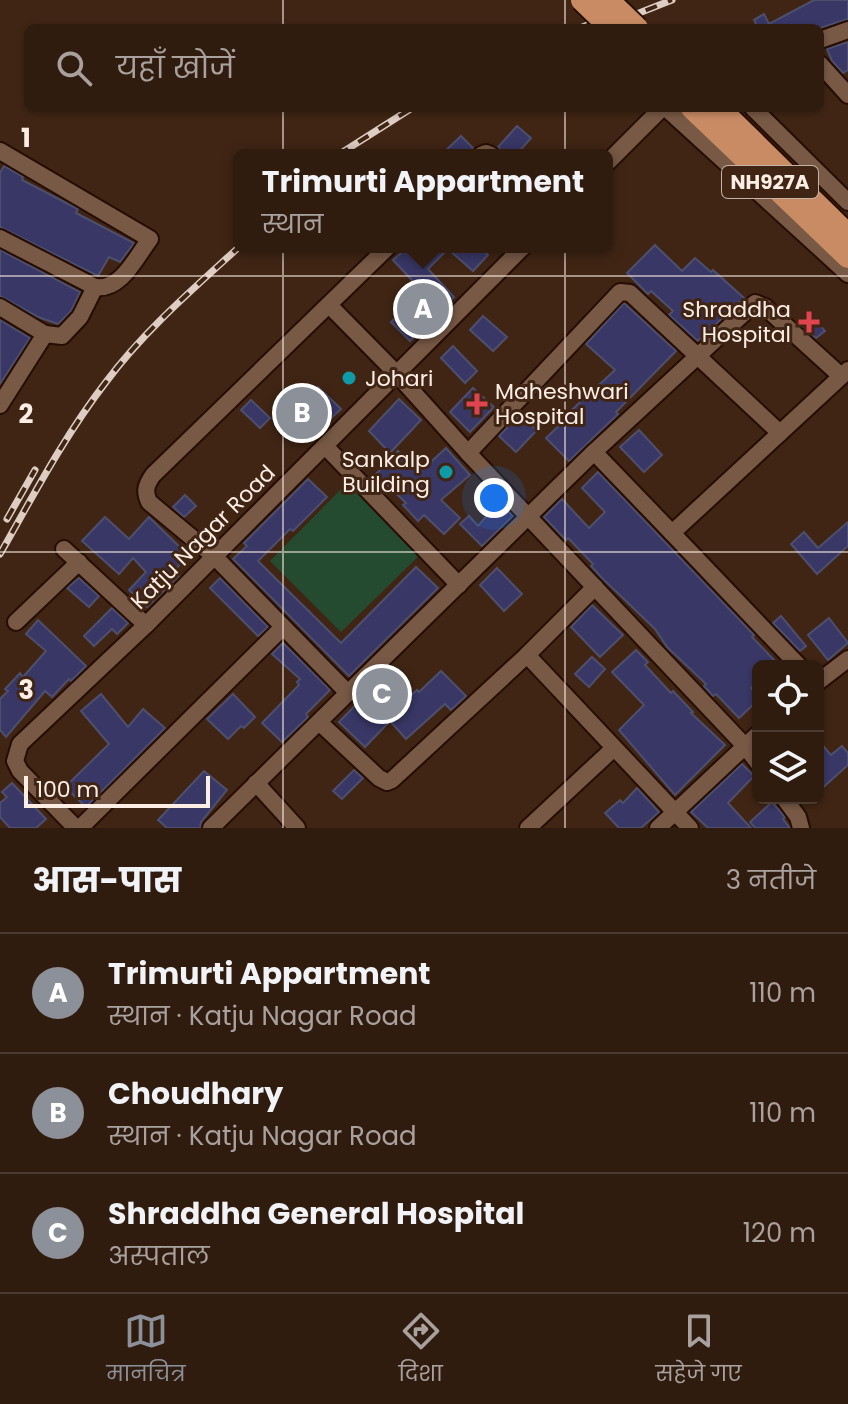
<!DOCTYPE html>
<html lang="hi">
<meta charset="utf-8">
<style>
:root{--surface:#301c0f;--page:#3c291d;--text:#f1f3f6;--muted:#a8a19e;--line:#4b3a2f;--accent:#8c9099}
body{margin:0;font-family:Poppins,"Noto Sans Devanagari",sans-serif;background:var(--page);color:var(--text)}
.controls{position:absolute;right:24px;bottom:24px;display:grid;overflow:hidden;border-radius:12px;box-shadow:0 2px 6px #0004}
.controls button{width:72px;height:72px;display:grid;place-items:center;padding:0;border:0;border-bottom:2px solid var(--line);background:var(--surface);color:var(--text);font:40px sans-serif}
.scale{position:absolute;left:24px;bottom:20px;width:186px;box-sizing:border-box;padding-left:8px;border:4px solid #fdeee5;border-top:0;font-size:22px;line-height:28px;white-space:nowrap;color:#fdeee5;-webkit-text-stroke:6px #402514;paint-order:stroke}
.you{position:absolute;left:494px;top:498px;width:28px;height:28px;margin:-20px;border:6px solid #fff;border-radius:50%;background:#1a73e8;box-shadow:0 0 0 12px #1a73e833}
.badge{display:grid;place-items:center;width:52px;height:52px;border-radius:50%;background:var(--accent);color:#fff;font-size:26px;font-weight:700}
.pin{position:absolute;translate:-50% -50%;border:4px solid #fff;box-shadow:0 2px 8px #0006}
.popup{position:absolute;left:233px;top:149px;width:380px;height:104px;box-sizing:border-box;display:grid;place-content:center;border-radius:12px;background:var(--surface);filter:drop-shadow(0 2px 6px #0005);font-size:26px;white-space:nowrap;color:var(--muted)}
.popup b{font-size:30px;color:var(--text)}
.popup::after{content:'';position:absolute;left:50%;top:100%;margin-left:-16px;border:16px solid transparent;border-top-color:var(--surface)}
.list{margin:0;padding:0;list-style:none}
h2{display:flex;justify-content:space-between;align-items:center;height:104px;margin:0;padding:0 32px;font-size:34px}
h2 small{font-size:26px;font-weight:400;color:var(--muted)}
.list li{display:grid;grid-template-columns:52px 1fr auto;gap:24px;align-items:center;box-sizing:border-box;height:120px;padding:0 32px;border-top:2px solid var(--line)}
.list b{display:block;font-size:30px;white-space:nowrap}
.list p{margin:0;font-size:26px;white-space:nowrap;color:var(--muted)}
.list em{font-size:26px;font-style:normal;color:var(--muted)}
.icon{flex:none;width:44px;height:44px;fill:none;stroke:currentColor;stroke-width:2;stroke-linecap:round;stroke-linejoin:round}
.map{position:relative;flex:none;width:848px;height:828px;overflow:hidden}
.search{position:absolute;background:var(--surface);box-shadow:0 2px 6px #0004;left:24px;right:24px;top:24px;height:88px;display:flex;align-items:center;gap:20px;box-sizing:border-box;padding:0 28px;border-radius:12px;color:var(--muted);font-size:30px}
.sheet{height:464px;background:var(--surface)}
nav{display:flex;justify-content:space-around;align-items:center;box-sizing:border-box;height:112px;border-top:2px solid var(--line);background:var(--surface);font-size:22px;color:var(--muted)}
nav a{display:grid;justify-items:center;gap:4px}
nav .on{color:var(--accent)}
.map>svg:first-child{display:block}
</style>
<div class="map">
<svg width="848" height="828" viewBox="0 0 848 828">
<rect width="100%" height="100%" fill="#402514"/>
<!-- green -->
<polygon fill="#244b2f" points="353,477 427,548 341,632 270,561"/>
<!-- building -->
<g fill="#393766" stroke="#4e4f6d" stroke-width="2">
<polygon points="814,0 848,0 848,19 820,28 758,28 754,20 764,14 769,24"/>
<polygon points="848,42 848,70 843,73 832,61 827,49"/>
<polygon points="517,126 531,138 516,155 504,155 498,147"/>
<polygon points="461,136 473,148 470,155 441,155"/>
<polygon points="4,166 23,177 22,180 78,209 76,213 134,243 120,262 109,257 98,276 0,227 0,173"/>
<polygon points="655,245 682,271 695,258 711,272 713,270 744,298 698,341 669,315 673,311 651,291 648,294 627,273"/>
<polygon points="408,247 480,247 488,255 473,271 448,249 428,269 454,297 410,341 391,322 423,292 393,260"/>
<polygon points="0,250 80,292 71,311 58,324 38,317 0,296"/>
<polygon points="624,303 676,351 616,412 618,414 569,461 546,438 564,421 562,419 615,370 586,344"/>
<polygon points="810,313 825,331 816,338 799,323"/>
<polygon points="483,316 507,337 493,351 470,330"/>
<polygon points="0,320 30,338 0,384"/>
<polygon points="453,346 477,371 465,383 441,358"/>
<polygon points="318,387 341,409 309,438 287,416"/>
<polygon points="473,388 494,407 470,432 450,412"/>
<polygon points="399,399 421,420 390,453 369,431"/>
<polygon points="251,400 270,418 260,428 241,410"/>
<polygon points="519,415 537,430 516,452 499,436"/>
<polygon points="639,430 662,455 644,472 620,447"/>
<polygon points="446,448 470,475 441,500 460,518 444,534 424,515 418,521 403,505 406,503 376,474 398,451 420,472"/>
<polygon points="598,472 754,635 752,637 780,666 758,666 758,681 751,688 758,696 758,700 739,718 716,694 713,696 704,686 706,684 667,647 655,629 602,578 591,566 593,564 568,538 566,540 544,517 562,499 589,528 605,512 582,488"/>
<polygon points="308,479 327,497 293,531 290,529 258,561 341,643 416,567 438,588 349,676 233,559 247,546 244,543"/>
<polygon points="185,495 196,506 184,517 173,507"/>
<polygon points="499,502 513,516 482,546 460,524 469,516 478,526"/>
<polygon points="105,517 129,539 149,517 188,555 174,571 179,576 147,607 129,590 146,572 133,558 119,574 82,541"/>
<polygon points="848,522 848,546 817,574 791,544 804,532 818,548"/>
<polygon points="497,568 522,594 504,611 480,585"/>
<polygon points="79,578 99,596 89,607 67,588"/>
<polygon points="220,578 268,627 258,636 210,588"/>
<polygon points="592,605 623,635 600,657 571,627"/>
<polygon points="112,608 128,623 117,634 112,629 94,646 84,636"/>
<polygon points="781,616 806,646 800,651 773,623"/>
<polygon points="829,618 848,643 828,660 808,635"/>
<polygon points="38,620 86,666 71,681 69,679 52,697 45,691 6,737 0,730 0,699 8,691 5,689 20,673 23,677 46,651 26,634"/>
<polygon points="283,643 330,690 306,714 308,717 282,742 262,723 299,685 297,682 300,679 272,654"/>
<polygon points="636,650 648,662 645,665 671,693 673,691 693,712 691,713 725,745 675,795 619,730 644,705 612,672"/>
<polygon points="592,657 605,669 589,687 575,674"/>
<polygon points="441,671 466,696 451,710 445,704 406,739 390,721 365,747 339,722 378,682 390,694 395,688 407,699 417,690 419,692"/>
<polygon points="101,694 128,727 143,709 165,728 86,807 65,787 109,744 81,711"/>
<polygon points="233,694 255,717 244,728 241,726 228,739 207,719"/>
<polygon points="818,740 831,755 842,746 848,753 848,765 818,792"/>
<polygon points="742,764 754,776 728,803 751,828 708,828 691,812"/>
<polygon points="354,770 363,778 342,799 333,791"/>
<polygon points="204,771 227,790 201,822 200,828 167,828 158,820"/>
<polygon points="12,783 46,819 36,828 10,828 0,817 0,803 7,797 2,792"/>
<polygon points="637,788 659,812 641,828 619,828 605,813 620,800 623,803"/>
<polygon points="772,802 785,817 783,819 790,828 755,828 750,822"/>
</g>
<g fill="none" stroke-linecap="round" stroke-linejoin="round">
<defs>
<g id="minor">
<polyline points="820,40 848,30"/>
<polyline points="820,64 848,95"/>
<polyline points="666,108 848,274"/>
<polyline points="753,108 848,202"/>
<path d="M 0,151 L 150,239 C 136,257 121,291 95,287 L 0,238"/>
<polyline points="481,155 486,153 491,155"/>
<polyline points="607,163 662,108"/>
<path d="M 388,247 L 153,475 C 146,485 144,491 149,502 L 214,556 L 348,693 L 594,452 L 672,533"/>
<polyline points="329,305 396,373 468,453 745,746 758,763"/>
<polyline points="0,307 45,334 62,336 80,317 95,287"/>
<polyline points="0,405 45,334"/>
<polyline points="325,446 459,585"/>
<polyline points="594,452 755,303 765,307 841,376"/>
<polyline points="468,453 620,292 630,293 780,433"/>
<polyline points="64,549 146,625"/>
<polyline points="16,622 79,562"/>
<polyline points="527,655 690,828"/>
<polyline points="799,666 672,533 848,370"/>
<polyline points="818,682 848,659"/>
<polyline points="319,722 379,778 387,782 392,780 527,655 595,587"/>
<polyline points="256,783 297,828"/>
<polyline points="784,798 798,817 801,828"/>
<polyline points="76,828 20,771 15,761 20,744 146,625 523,247"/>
<polyline points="80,828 283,627"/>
<polyline points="211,828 348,693"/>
<polyline points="528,828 614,748"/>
<polyline points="658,828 758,734"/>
</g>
<g id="highway">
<polyline points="692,108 848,257"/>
<polyline points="719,108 848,235"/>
</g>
</defs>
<!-- minor casing -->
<use href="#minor" stroke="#260d00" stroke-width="20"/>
<!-- highway casing -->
<use href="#highway" stroke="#260d00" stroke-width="26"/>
<!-- minor -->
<use href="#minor" stroke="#785946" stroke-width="16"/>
<!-- highway -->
<use href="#highway" stroke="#c98b64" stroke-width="22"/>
<defs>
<g id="rail">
<polyline points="580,28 610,16"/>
<polyline points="601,28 672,0"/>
<polyline points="338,155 412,108"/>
<polyline points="7,519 35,470"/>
<path d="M 0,554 C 33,496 65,435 106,382 C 143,332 193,289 239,247"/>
</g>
</defs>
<!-- rail casing -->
<use href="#rail" stroke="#decdc3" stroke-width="7"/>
<!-- rail -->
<use href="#rail" stroke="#402514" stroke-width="4" stroke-dasharray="12" stroke-linecap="butt"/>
<defs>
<g id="highway-bridge">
<polyline points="582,0 611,28"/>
<polyline points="608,0 637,28"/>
</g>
</defs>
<!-- highway-bridge casing -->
<use href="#highway-bridge" stroke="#260d00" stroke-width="26" stroke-linecap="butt"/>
<!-- highway-bridge -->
<use href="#highway-bridge" stroke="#c98b64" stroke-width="22"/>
</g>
<!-- grid -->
<path fill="none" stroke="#fdeee5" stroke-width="2" stroke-opacity="0.55" d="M 283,0 L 283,28M 565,0 L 565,28M 283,108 L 283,828M 565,108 L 565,828M 0,276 L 848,276M 0,552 L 848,552"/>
<!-- markers -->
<g fill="#e0444e" stroke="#402514" stroke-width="3">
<path d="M805 310h8v8h8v8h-8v8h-8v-8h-8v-8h8z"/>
<path d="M473 392h8v8h8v8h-8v8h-8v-8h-8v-8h8z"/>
</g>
<g fill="#0f9aa8" stroke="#402514" stroke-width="3">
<circle cx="349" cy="378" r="8"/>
<circle cx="446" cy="472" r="8"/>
</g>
<g text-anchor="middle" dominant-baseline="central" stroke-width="6" stroke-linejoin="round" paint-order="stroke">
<!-- shield labels -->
<rect fill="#402514" stroke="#c4b2a6" stroke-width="2" x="722" y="166" width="96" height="32" rx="6"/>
<g font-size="20" font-weight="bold" fill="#fdeee5">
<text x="770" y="182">NH927A</text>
</g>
<!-- poi labels -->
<g font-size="22" fill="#fdeee5" stroke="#402514" text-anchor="end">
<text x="791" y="309">Shraddha<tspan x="791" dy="25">Hospital</tspan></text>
<text x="365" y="378" text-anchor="start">Johari</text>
<text x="495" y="391" text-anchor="start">Maheshwari<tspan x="495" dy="25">Hospital</tspan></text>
<text x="430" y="459">Sankalp<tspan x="430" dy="25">Building</tspan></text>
</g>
<!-- street labels -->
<g font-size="22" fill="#fdeee5" stroke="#402514">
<text transform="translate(203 537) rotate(-45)">Katju Nagar Road</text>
</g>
</g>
<g font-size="26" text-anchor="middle" font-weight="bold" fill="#fdeee5" stroke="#402514" stroke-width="6" stroke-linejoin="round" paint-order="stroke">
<text x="26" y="147">1</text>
<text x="26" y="423">2</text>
<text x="26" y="699">3</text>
</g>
</svg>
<div class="controls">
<button><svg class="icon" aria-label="locate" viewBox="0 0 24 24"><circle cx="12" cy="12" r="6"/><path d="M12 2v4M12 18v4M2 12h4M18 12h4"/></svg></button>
<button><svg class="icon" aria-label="layers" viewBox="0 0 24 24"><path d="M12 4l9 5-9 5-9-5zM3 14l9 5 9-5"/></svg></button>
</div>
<div class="scale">100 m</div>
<div class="you"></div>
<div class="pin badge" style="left:423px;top:309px">A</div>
<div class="popup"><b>Trimurti Appartment</b>स्थान</div>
<div class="pin badge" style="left:302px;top:413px">B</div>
<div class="pin badge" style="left:382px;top:694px">C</div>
<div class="search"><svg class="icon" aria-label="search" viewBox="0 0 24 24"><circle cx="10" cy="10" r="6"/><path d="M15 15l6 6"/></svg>यहाँ खोजें</div>
</div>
<section class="sheet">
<h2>आस-पास<small>3 नतीजे</small></h2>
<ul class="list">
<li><span class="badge">A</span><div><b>Trimurti Appartment</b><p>स्थान · Katju Nagar Road</p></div><em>110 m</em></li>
<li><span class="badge">B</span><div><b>Choudhary</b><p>स्थान · Katju Nagar Road</p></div><em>110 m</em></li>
<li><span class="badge">C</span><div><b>Shraddha General Hospital</b><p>अस्पताल</p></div><em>120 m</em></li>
</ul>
</section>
<nav>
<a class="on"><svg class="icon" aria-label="map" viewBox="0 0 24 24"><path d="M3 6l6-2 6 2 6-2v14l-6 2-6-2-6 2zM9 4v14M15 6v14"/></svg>मानचित्र</a>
<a><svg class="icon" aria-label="directions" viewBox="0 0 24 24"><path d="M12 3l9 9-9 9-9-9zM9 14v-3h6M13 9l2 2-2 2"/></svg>दिशा</a>
<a><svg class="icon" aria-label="saved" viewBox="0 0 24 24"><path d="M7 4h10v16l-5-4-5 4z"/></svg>सहेजे गए</a>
</nav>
